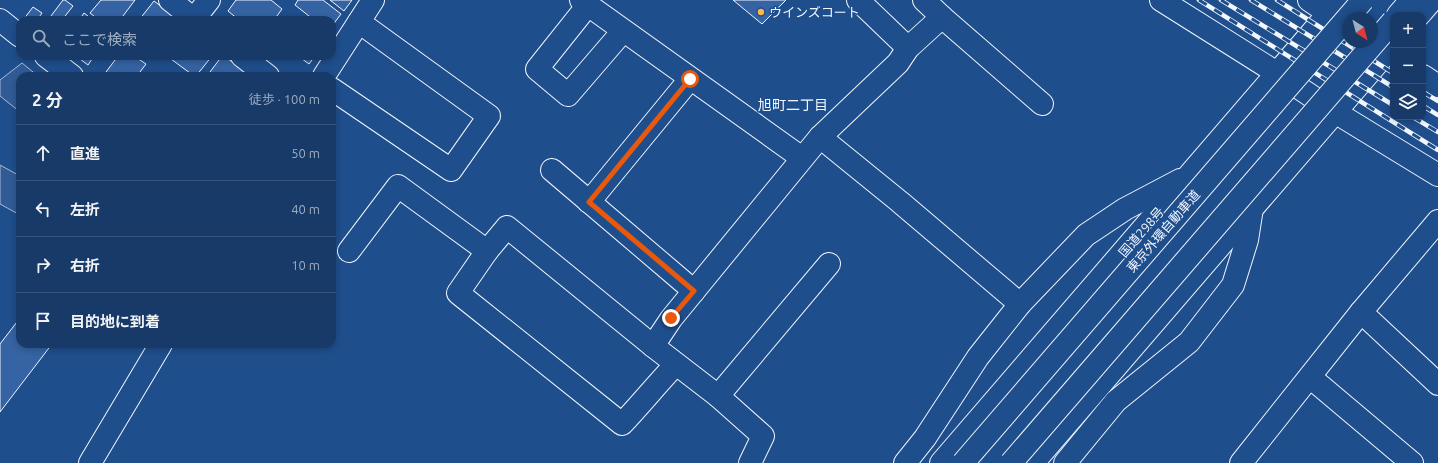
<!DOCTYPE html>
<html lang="ja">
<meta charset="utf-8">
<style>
:root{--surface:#173a69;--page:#244571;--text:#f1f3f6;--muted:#9eadc0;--line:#36547d}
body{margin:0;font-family:Ubuntu,"Noto Sans JP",sans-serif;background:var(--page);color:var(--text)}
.controls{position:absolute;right:12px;top:12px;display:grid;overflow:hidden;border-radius:8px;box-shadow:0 2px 6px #0003}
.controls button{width:36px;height:36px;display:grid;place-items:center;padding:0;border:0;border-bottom:1px solid var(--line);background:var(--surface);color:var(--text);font:20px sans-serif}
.compass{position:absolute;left:1342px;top:12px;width:36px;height:36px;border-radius:50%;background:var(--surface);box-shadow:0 2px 6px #0003;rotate:144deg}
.stop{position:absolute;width:12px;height:12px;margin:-9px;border:3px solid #ea580c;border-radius:50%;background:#fff}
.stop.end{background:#ea580c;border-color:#fff;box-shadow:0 1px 4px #0008}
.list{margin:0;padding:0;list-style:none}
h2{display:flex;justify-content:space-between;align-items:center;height:52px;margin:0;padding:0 16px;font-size:17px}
h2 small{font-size:13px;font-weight:400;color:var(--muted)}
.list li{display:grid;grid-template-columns:26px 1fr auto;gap:12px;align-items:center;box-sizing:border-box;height:56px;padding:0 16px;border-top:1px solid var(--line)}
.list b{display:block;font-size:15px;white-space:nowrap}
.list em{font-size:13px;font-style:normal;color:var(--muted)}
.icon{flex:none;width:22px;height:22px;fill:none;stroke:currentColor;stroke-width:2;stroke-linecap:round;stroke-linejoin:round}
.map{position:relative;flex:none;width:1438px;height:463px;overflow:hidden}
.search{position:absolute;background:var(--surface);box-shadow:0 2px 6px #0003;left:16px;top:16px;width:320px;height:44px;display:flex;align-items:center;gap:10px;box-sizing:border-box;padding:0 14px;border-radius:12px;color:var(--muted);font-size:15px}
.panel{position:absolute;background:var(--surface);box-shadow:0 2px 6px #0003;left:16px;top:72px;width:320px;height:276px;border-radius:12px}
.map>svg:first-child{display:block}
</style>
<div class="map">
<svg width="1438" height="463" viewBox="0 0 1438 463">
<rect width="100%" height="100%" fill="#1f4e8c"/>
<!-- parking -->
<g fill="#305b95" stroke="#a8bbd7">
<polygon points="22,63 38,76 20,76 20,112 0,96 0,80"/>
<polygon points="0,165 20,176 20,215 0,204"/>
</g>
<!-- building -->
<g fill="#3563a3" stroke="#f2f6ff">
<polygon points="63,0 65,0 73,6 62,20 48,20"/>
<polygon points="101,0 135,0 120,20 99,20 90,13"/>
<polygon points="236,0 271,0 282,9 274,20 239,20 228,11"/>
<polygon points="298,0 323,0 341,14 332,26 332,20 314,20 295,5"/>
<polygon points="330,0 352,0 344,11"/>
<polygon points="733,0 786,0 762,24"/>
<polygon points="154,1 178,19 177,20 139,20"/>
<polygon points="33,7 42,13 37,20 23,20"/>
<polygon points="84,13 93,20 79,20"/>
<polygon points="76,56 94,56 88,65"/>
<polygon points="118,56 134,56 146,64 137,76 103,76"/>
<polygon points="173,56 212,56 196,76 194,76 171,59"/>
<polygon points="222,56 224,56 247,73 244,76 207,76"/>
<polygon points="298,56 315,56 309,64"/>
<polygon points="20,318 20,344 52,344 0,412 0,344"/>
</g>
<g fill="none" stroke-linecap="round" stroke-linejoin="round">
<defs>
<g id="minor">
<polyline points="170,0 195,20"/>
<polyline points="581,0 802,158"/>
<polyline points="858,0 908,48"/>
<polyline points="1161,0 1277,73 1335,112 1438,175"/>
<polyline points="1309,0 1345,24"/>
<polyline points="588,5 537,69 568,95 623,31"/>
<polyline points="942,17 1042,104"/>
<polyline points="194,19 209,0"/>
<polyline points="0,20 20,36"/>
<polyline points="46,56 72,76"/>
<polyline points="242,56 268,76"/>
<polyline points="324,76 373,0"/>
<polyline points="1423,76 1438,86"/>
<polyline points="332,89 451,170 489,116 359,22"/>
<polyline points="820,137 900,202 1020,304"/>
<polyline points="552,170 694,291"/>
<polyline points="589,202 690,79"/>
<polyline points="349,251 398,186 487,251"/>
<polyline points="1361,312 1438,384"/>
<polyline points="653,346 671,319 820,137 898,63 908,48 942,17 924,0"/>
<path d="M 676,364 C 657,384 641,404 622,424 L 458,293 L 487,251 L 507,227 L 653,346 L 718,396 L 763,436 L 750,463"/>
<polyline points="1310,377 1412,463"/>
<polyline points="718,396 829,264"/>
<polyline points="90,463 161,344"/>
<polyline points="1065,463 1116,401 1189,342 1233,285 1247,240 1252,208"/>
<polyline points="1241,463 1361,312 1438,221"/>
</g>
<g id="highway">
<polyline points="1398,15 1411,0"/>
<polyline points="1419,15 1432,0"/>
<polyline points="905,463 925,438 978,357 1020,304 1086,235 1125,209 1180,180"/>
<polyline points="941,463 1340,0"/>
<polyline points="1033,463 1393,45"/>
</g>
</defs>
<!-- minor casing -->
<use href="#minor" stroke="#f2f6ff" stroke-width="24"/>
<!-- highway casing -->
<use href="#highway" stroke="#f2f6ff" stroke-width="24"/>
<!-- minor -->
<use href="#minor" stroke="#1f4e8c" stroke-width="22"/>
<!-- highway -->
<use href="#highway" stroke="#1f4e8c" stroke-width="22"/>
<defs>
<g id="rail">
<polyline points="1199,0 1438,150"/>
<polyline points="1221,0 1393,105"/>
<polyline points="1251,0 1393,87"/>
<polyline points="1277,0 1393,73"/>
<polyline points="1423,92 1438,101"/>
<polyline points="1423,106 1438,115"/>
<polyline points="1413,117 1438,132"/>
</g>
</defs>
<!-- rail casing -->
<use href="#rail" stroke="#f2f6ff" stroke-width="4.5"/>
<!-- rail -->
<use href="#rail" stroke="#1f4e8c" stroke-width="3" stroke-dasharray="9" stroke-linecap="butt"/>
<defs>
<g id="highway-bridge">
<polyline points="963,463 1363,0"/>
<polyline points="1011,463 1393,21"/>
</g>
</defs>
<!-- highway-bridge casing -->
<use href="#highway-bridge" stroke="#f2f6ff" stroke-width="24" stroke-linecap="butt"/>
<!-- highway-bridge -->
<use href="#highway-bridge" stroke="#1f4e8c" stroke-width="22"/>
</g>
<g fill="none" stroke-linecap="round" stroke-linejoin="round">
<!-- route -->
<polyline stroke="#ea580c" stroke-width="5" points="671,318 694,291 589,202 690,79"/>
</g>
<!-- markers -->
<circle fill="#ffb74d" stroke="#1f4e8c" stroke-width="1.5" cx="761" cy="12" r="4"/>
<g text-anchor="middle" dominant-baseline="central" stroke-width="3" stroke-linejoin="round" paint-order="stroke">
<!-- poi labels -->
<g font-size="13" fill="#f2f6ff" stroke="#1f4e8c" text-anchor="start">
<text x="769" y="12">ウインズコート</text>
</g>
<!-- street labels -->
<g font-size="13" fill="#f2f6ff" stroke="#1f4e8c">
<text transform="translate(1163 231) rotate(-49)">東京外環自動車道</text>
<text transform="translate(1141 232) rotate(-49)">国道298号</text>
</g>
<!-- neighbourhood labels -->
<g font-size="14" fill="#f2f6ff" stroke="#1f4e8c">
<text x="793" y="105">旭町二丁目</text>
</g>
</g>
</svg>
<div class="controls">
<button>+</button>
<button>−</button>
<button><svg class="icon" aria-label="layers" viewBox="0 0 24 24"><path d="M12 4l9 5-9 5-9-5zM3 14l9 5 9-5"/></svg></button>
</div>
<svg class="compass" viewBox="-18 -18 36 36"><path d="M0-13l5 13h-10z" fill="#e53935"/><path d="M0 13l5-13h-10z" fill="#9eadc0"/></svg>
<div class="stop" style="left:690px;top:79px"></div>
<div class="stop end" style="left:671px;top:318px"></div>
<div class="search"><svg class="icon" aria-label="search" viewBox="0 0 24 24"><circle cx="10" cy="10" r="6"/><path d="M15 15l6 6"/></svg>ここで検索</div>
<section class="panel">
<h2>2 分<small>徒歩 · 100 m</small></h2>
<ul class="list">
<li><svg class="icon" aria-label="ahead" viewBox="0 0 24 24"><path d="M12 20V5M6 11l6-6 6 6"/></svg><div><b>直進</b></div><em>50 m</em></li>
<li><svg class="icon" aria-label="left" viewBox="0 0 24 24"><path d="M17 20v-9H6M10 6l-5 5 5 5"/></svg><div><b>左折</b></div><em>40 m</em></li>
<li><svg class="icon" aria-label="right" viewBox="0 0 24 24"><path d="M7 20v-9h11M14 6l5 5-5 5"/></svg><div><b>右折</b></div><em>10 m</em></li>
<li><svg class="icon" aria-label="arrive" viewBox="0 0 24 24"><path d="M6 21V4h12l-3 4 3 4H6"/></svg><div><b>目的地に到着</b></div></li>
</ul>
</section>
</div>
